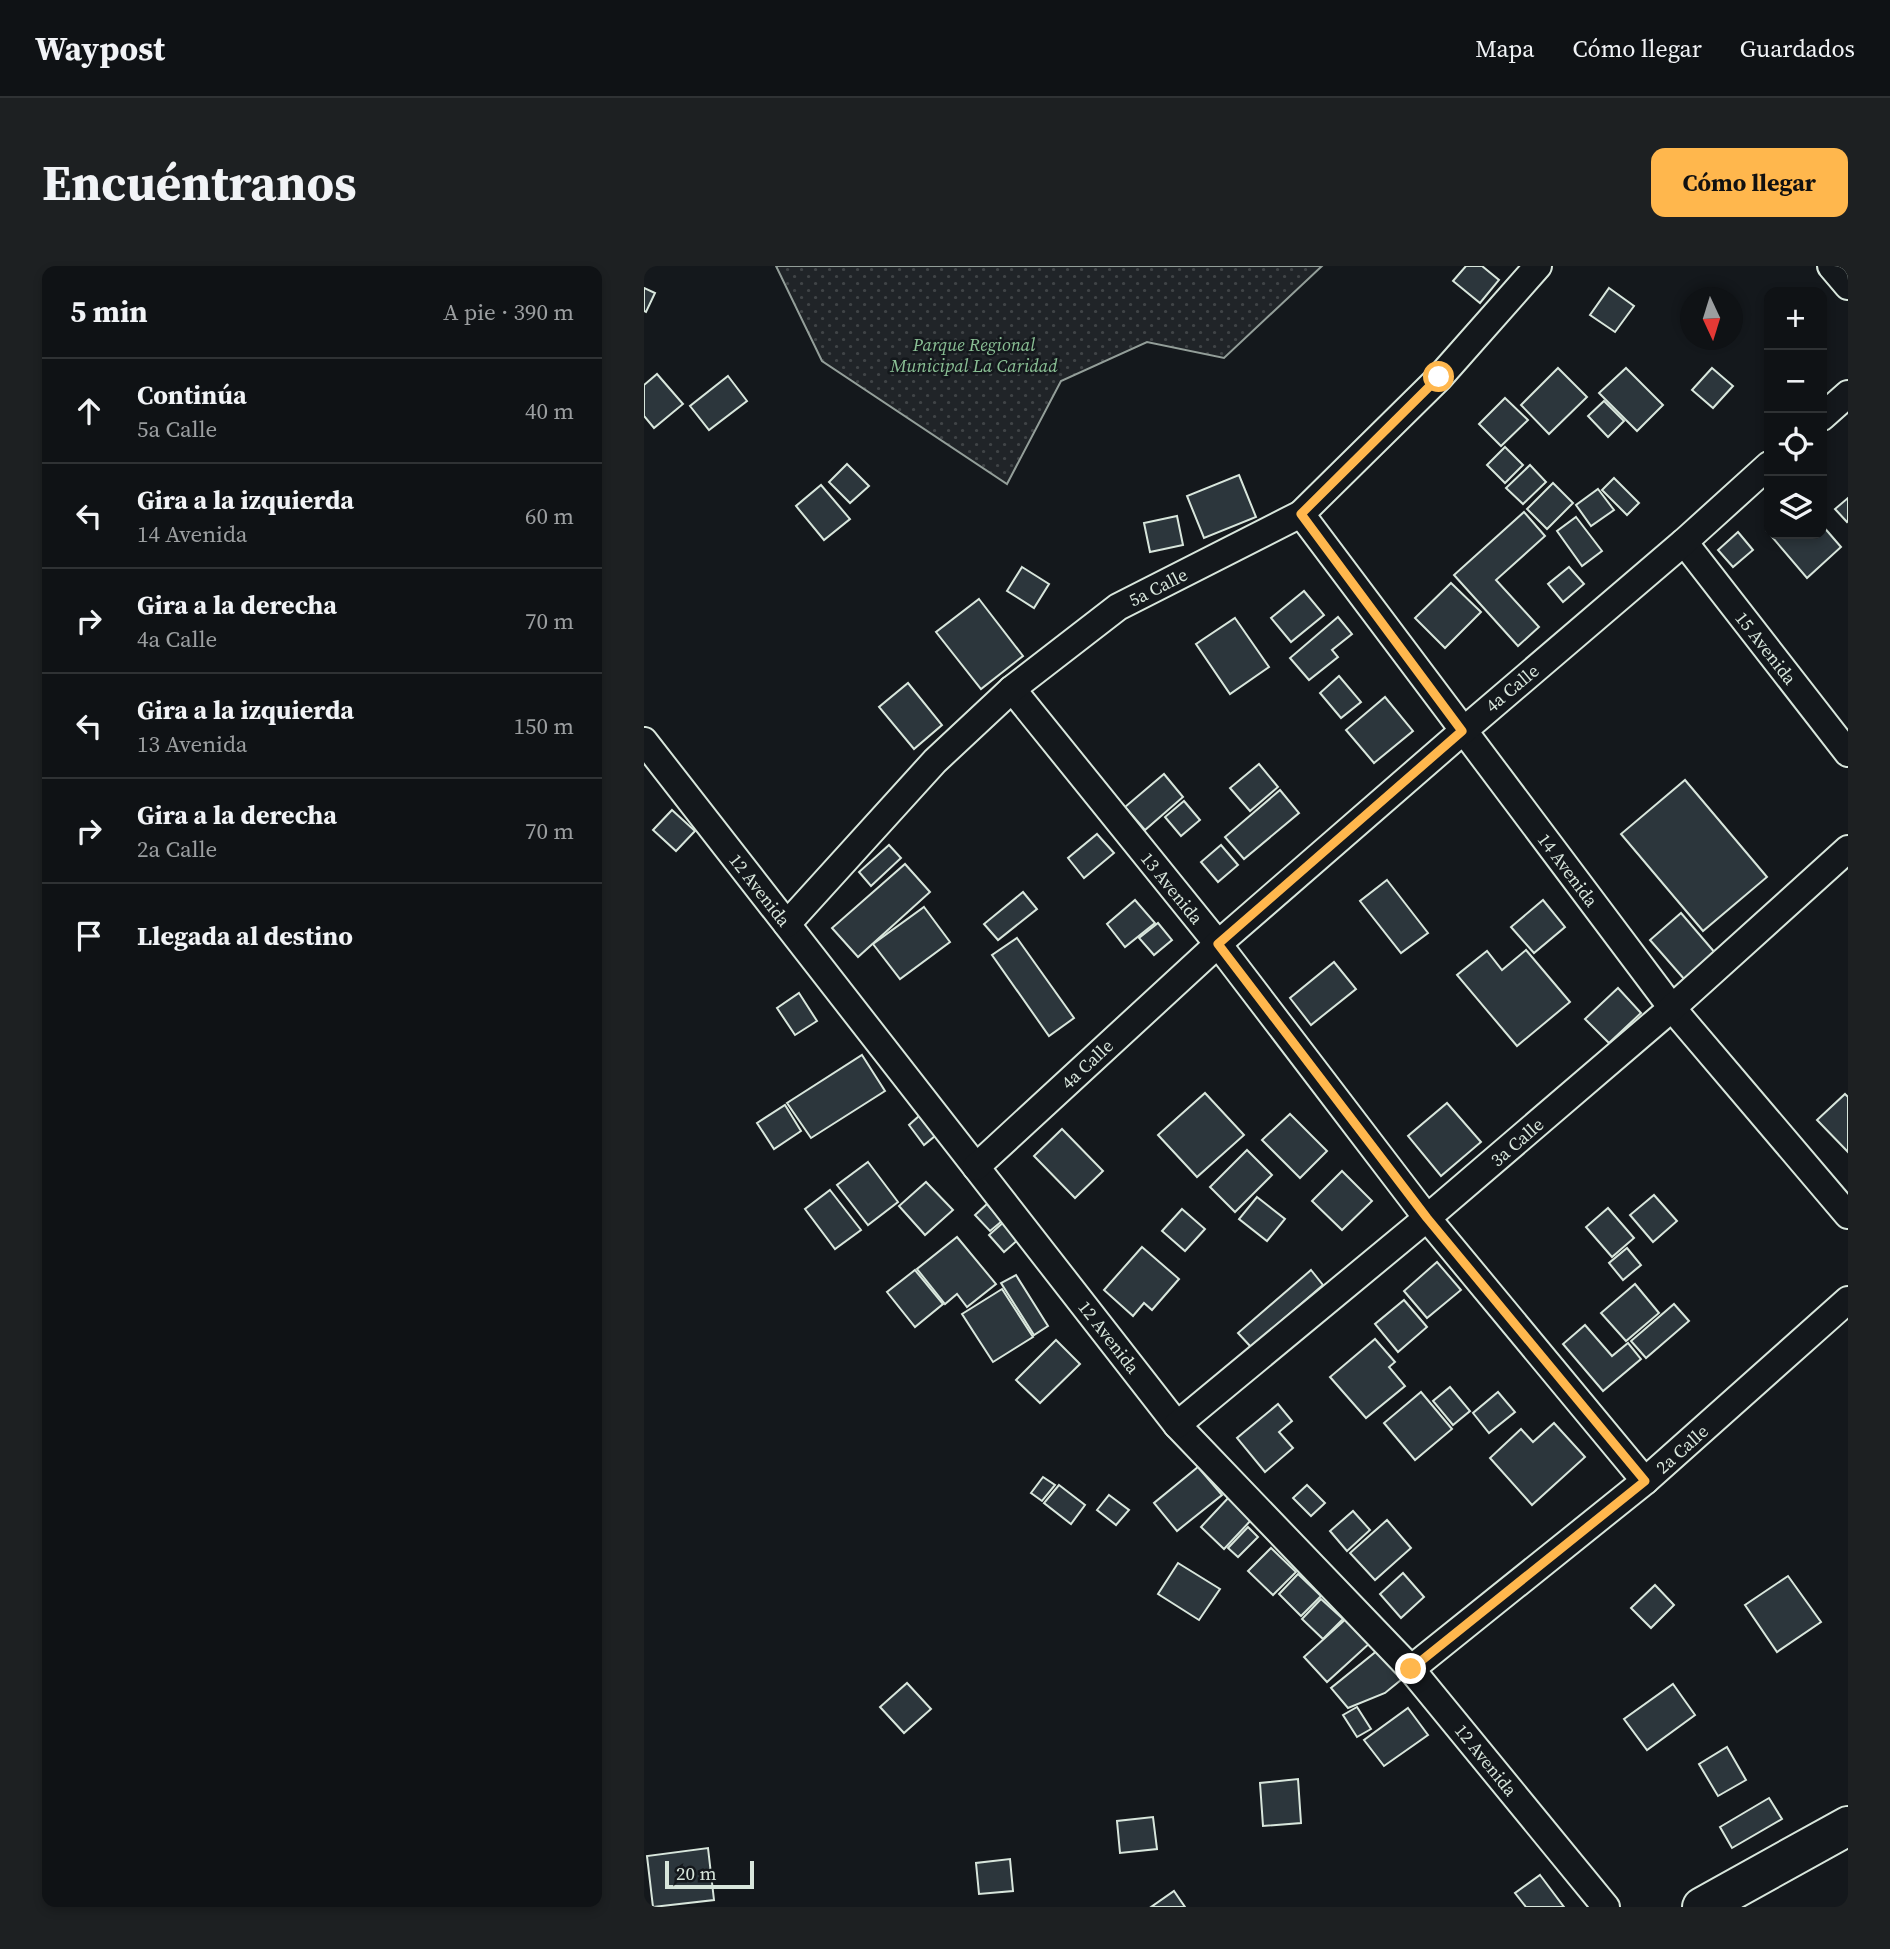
<!DOCTYPE html>
<html lang="es">
<meta charset="utf-8">
<style>
:root{--surface:#0f1215;--page:#1d2022;--text:#f1f3f6;--muted:#9b9ea0;--line:#2f3234;--accent:#ffb74d}
body{margin:0;font-family:"Source Serif 4",serif;background:var(--page);color:var(--text)}
.controls{position:absolute;right:21px;top:21px;display:grid;overflow:hidden;border-radius:14px;box-shadow:0 4px 10px #0003}
.controls button{width:63px;height:63px;display:grid;place-items:center;padding:0;border:0;border-bottom:2px solid var(--line);background:var(--surface);color:var(--text);font:35px sans-serif}
.compass{position:absolute;left:1036px;top:21px;width:63px;height:63px;border-radius:50%;background:var(--surface);box-shadow:0 4px 10px #0003;rotate:176deg}
.scale{position:absolute;left:21px;bottom:18px;width:89px;box-sizing:border-box;padding-left:7px;border:4px solid #d8e6dc;border-top:0;font-size:19px;line-height:24px;white-space:nowrap;color:#d8e6dc;-webkit-text-stroke:5px #14181c;paint-order:stroke}
.stop{position:absolute;width:21px;height:21px;margin:-16px;border:5px solid #ffb74d;border-radius:50%;background:#fff}
.stop.end{background:#ffb74d;border-color:#fff;box-shadow:0 2px 7px #0008}
.list{margin:0;padding:0;list-style:none}
h2{display:flex;justify-content:space-between;align-items:center;height:91px;margin:0;padding:0 28px;font-size:30px}
h2 small{font-size:23px;font-weight:400;color:var(--muted)}
.list li{display:grid;grid-template-columns:46px 1fr auto;gap:21px;align-items:center;box-sizing:border-box;height:105px;padding:0 28px;border-top:2px solid var(--line)}
.list b{display:block;font-size:26px;white-space:nowrap}
.list p{margin:0;font-size:23px;white-space:nowrap;color:var(--muted)}
.list em{font-size:23px;font-style:normal;color:var(--muted)}
.icon{flex:none;width:38px;height:38px;fill:none;stroke:currentColor;stroke-width:2;stroke-linecap:round;stroke-linejoin:round}
.map{position:relative;flex:none;width:1204px;height:1641px;overflow:hidden;border-radius:14px}
header{display:flex;align-items:center;gap:42px;box-sizing:border-box;height:98px;padding:0 35px;background:var(--surface);border-bottom:2px solid var(--line)}
header strong{font-size:33px}
nav{display:flex;gap:38px;margin-inline-start:auto;font-size:24px}
.intro{display:flex;align-items:center;justify-content:space-between;box-sizing:border-box;height:168px;padding:0 42px}
h1{margin:0;font-size:49px}
.button{padding:18px 32px;border-radius:14px;background:var(--accent);color:#111;font-size:24px;font-weight:700}
main{display:flex;gap:42px;padding:0 42px}
aside{flex:1;background:var(--surface);border-radius:14px;box-shadow:0 4px 10px #0003}
.map>svg:first-child{display:block}
</style>
<header>
<strong>Waypost</strong>
<nav><a>Mapa</a><a>Cómo llegar</a><a>Guardados</a></nav>
</header>
<div class="intro"><h1>Encuéntranos</h1><a class="button">Cómo llegar</a></div>
<main>
<aside>
<h2>5 min<small>A pie · 390 m</small></h2>
<ul class="list">
<li><svg class="icon" aria-label="ahead" viewBox="0 0 24 24"><path d="M12 20V5M6 11l6-6 6 6"/></svg><div><b>Continúa</b><p>5a Calle</p></div><em>40 m</em></li>
<li><svg class="icon" aria-label="left" viewBox="0 0 24 24"><path d="M17 20v-9H6M10 6l-5 5 5 5"/></svg><div><b>Gira a la izquierda</b><p>14 Avenida</p></div><em>60 m</em></li>
<li><svg class="icon" aria-label="right" viewBox="0 0 24 24"><path d="M7 20v-9h11M14 6l5 5-5 5"/></svg><div><b>Gira a la derecha</b><p>4a Calle</p></div><em>70 m</em></li>
<li><svg class="icon" aria-label="left" viewBox="0 0 24 24"><path d="M17 20v-9H6M10 6l-5 5 5 5"/></svg><div><b>Gira a la izquierda</b><p>13 Avenida</p></div><em>150 m</em></li>
<li><svg class="icon" aria-label="right" viewBox="0 0 24 24"><path d="M7 20v-9h11M14 6l5 5-5 5"/></svg><div><b>Gira a la derecha</b><p>2a Calle</p></div><em>70 m</em></li>
<li><svg class="icon" aria-label="arrive" viewBox="0 0 24 24"><path d="M6 21V4h12l-3 4 3 4H6"/></svg><div><b>Llegada al destino</b></div></li>
</ul>
</aside>
<div class="map">
<svg width="1204" height="1641" viewBox="0 0 1204 1641">
<defs>
<pattern id="grass-dots" width="8" height="8" patternUnits="userSpaceOnUse" patternTransform="scale(1.75)"><rect width="8" height="8" fill="#202428"/><path d="M2 2h.1M6 6h.1" fill="none" stroke="#404447" stroke-width="1.8" stroke-linecap="round"/></pattern>
</defs>
<rect width="100%" height="100%" fill="#14181c"/>
<!-- grass -->
<polygon fill="url(#grass-dots)" stroke="#939e99" stroke-width="2" points="132,0 678,0 580,92 503,76 417,115 363,218 178,95"/>
<!-- building -->
<g fill="#2c363c" stroke="#d8e6dc" stroke-width="2">
<polygon points="822,0 838,0 855,14 836,37 809,15"/>
<polygon points="0,22 11,27 2,46 0,45"/>
<polygon points="965,22 990,40 971,66 946,49"/>
<polygon points="914,102 943,131 905,168 877,139"/>
<polygon points="982,102 1019,139 993,165 955,127"/>
<polygon points="1068,102 1089,120 1069,142 1048,124"/>
<polygon points="13,108 39,138 10,162 0,150 0,119"/>
<polygon points="84,110 103,135 65,164 46,140"/>
<polygon points="861,132 884,154 857,180 835,158"/>
<polygon points="960,135 980,155 964,171 944,150"/>
<polygon points="861,181 879,199 861,217 843,199"/>
<polygon points="203,198 225,220 206,237 185,216"/>
<polygon points="886,199 902,216 879,238 862,222"/>
<polygon points="595,209 612,251 560,272 543,230"/>
<polygon points="970,212 995,237 983,249 958,224"/>
<polygon points="909,217 929,237 903,263 883,243"/>
<polygon points="177,219 206,253 180,274 152,240"/>
<polygon points="954,223 970,244 947,260 932,239"/>
<polygon points="1204,232 1204,255 1203,256 1191,243"/>
<polygon points="880,246 901,270 852,314 895,361 874,380 810,309"/>
<polygon points="533,250 539,279 506,286 500,257"/>
<polygon points="932,251 958,285 938,300 913,265"/>
<polygon points="1178,259 1197,281 1163,312 1123,265 1125,263 1125,268 1178,268"/>
<polygon points="1094,266 1109,284 1089,301 1074,284"/>
<polygon points="378,301 405,318 390,342 363,325"/>
<polygon points="925,301 940,318 919,336 904,318"/>
<polygon points="807,317 837,346 801,382 771,352"/>
<polygon points="660,325 680,349 647,376 627,352"/>
<polygon points="335,333 379,390 337,423 292,366"/>
<polygon points="694,351 708,368 688,384 694,391 665,414 646,392"/>
<polygon points="591,352 625,401 586,428 552,378"/>
<polygon points="695,410 717,436 697,452 676,427"/>
<polygon points="264,417 298,459 270,483 235,441"/>
<polygon points="741,431 769,465 730,497 702,464"/>
<polygon points="615,498 634,521 606,545 586,522"/>
<polygon points="520,508 539,531 501,564 481,541"/>
<polygon points="1041,514 1123,611 1059,665 977,568"/>
<polygon points="636,524 655,547 600,593 581,571"/>
<polygon points="540,535 556,554 537,570 521,551"/>
<polygon points="28,544 51,565 32,585 9,564"/>
<polygon points="453,568 470,587 440,612 424,592"/>
<polygon points="245,579 257,592 227,620 215,606"/>
<polygon points="577,579 594,599 574,616 557,596"/>
<polygon points="261,598 286,626 214,691 188,662"/>
<polygon points="743,614 784,667 757,687 716,635"/>
<polygon points="379,626 393,643 354,674 340,658"/>
<polygon points="491,634 511,657 481,681 463,658"/>
<polygon points="899,634 921,661 890,687 867,661"/>
<polygon points="280,641 306,676 256,713 229,678"/>
<polygon points="1037,647 1072,688 1041,714 1006,674"/>
<polygon points="514,657 528,674 510,689 495,672"/>
<polygon points="373,672 430,752 405,770 348,689"/>
<polygon points="882,684 926,736 873,780 813,709 843,685 858,704"/>
<polygon points="690,696 712,723 667,759 646,732"/>
<polygon points="974,722 997,747 965,777 941,753"/>
<polygon points="155,727 173,755 151,769 133,742"/>
<polygon points="218,789 241,825 167,872 143,837"/>
<polygon points="561,827 600,869 553,911 514,869"/>
<polygon points="1201,828 1204,831 1204,886 1173,854"/>
<polygon points="803,837 837,876 797,910 764,870"/>
<polygon points="141,839 157,865 130,883 113,857"/>
<polygon points="646,848 683,885 656,912 618,874"/>
<polygon points="275,850 291,870 280,879 265,859"/>
<polygon points="418,863 459,905 431,932 390,890"/>
<polygon points="603,884 628,909 591,946 566,921"/>
<polygon points="224,896 254,936 224,959 193,919"/>
<polygon points="698,905 728,935 698,964 668,935"/>
<polygon points="282,916 309,944 281,969 255,940"/>
<polygon points="186,924 217,964 191,983 161,943"/>
<polygon points="1010,929 1033,955 1009,976 986,949"/>
<polygon points="613,931 641,953 623,975 595,953"/>
<polygon points="343,938 358,955 346,965 331,949"/>
<polygon points="964,942 990,972 968,991 942,961"/>
<polygon points="538,943 561,963 541,985 518,965"/>
<polygon points="361,955 376,972 360,986 345,969"/>
<polygon points="313,971 352,1018 323,1041 313,1028 301,1038 273,1003"/>
<polygon points="498,981 535,1013 508,1044 500,1037 489,1050 460,1024"/>
<polygon points="983,982 997,999 979,1014 965,997"/>
<polygon points="793,996 817,1024 783,1052 760,1025"/>
<polygon points="271,1004 299,1038 271,1061 243,1026"/>
<polygon points="667,1004 679,1019 607,1081 594,1067"/>
<polygon points="372,1009 404,1060 390,1069 357,1017"/>
<polygon points="991,1018 1015,1047 982,1075 957,1047"/>
<polygon points="358,1023 389,1071 349,1096 318,1048"/>
<polygon points="760,1034 783,1061 754,1086 731,1058"/>
<polygon points="1030,1038 1045,1055 1002,1092 987,1075"/>
<polygon points="941,1059 968,1090 984,1077 997,1093 959,1125 919,1078"/>
<polygon points="731,1073 751,1096 745,1101 761,1120 722,1152 686,1111"/>
<polygon points="412,1074 436,1098 396,1137 372,1114"/>
<polygon points="806,1121 826,1145 809,1159 789,1135"/>
<polygon points="777,1126 808,1163 771,1194 740,1157"/>
<polygon points="854,1126 871,1146 845,1167 829,1147"/>
<polygon points="634,1138 648,1155 635,1166 649,1182 621,1206 593,1172"/>
<polygon points="910,1157 941,1191 888,1239 846,1192 877,1163 889,1176"/>
<polygon points="554,1201 578,1229 533,1265 510,1237"/>
<polygon points="399,1211 411,1219 398,1235 387,1227"/>
<polygon points="415,1219 441,1239 427,1258 400,1237"/>
<polygon points="663,1219 681,1237 667,1250 649,1232"/>
<polygon points="465,1229 485,1244 472,1259 453,1244"/>
<polygon points="586,1230 609,1252 580,1283 557,1261"/>
<polygon points="709,1245 726,1264 703,1285 686,1265"/>
<polygon points="743,1254 767,1282 731,1314 706,1287"/>
<polygon points="604,1261 614,1271 594,1291 584,1282"/>
<polygon points="627,1282 652,1306 629,1329 604,1305"/>
<polygon points="534,1297 576,1323 555,1354 514,1328"/>
<polygon points="759,1307 780,1331 757,1352 736,1328"/>
<polygon points="654,1308 677,1330 657,1350 635,1328"/>
<polygon points="1144,1310 1177,1356 1133,1386 1101,1339"/>
<polygon points="1011,1319 1030,1339 1007,1362 987,1342"/>
<polygon points="677,1333 699,1353 679,1373 658,1353"/>
<polygon points="704,1351 727,1376 683,1416 660,1391"/>
<polygon points="734,1384 758,1413 741,1427 704,1442 687,1422"/>
<polygon points="263,1417 287,1443 260,1467 236,1441"/>
<polygon points="1029,1418 1051,1449 1003,1484 980,1453"/>
<polygon points="713,1441 727,1463 713,1471 699,1449"/>
<polygon points="764,1442 784,1469 740,1500 720,1474"/>
<polygon points="1083,1481 1102,1514 1074,1530 1055,1498"/>
<polygon points="654,1513 657,1557 619,1560 616,1517"/>
<polygon points="1125,1532 1138,1553 1088,1582 1076,1561"/>
<polygon points="509,1551 513,1583 476,1587 473,1555"/>
<polygon points="64,1582 70,1634 9,1641 3,1590"/>
<polygon points="366,1593 369,1625 335,1628 332,1597"/>
<polygon points="896,1609 920,1641 882,1641 871,1627"/>
<polygon points="530,1625 541,1641 507,1641"/>
</g>
<g fill="none" stroke-linecap="round" stroke-linejoin="round">
<defs>
<g id="minor">
<polyline points="1187,0 1204,20"/>
<polyline points="1178,151 1204,128"/>
<polyline points="657,248 1028,742 1204,949"/>
<polyline points="1040,276 1204,487"/>
<polyline points="368,423 574,678 783,952 1001,1215"/>
<polyline points="0,475 533,1159 767,1403 962,1641"/>
<polyline points="143,658 291,495 368,423 474,341 657,248 795,112 894,0"/>
<polyline points="332,901 574,678 819,465 1040,276 1125,199"/>
<polyline points="533,1159 783,952 1028,742 1204,583"/>
<polyline points="767,1403 1001,1215 1204,1034"/>
</g>
<polyline id="primary" points="1058,1641 1204,1560"/>
</defs>
<!-- minor casing -->
<use href="#minor" stroke="#d8e6dc" stroke-width="30"/>
<!-- primary casing -->
<use href="#primary" stroke="#d8e6dc" stroke-width="42"/>
<!-- minor -->
<use href="#minor" stroke="#14181c" stroke-width="26"/>
<!-- primary -->
<use href="#primary" stroke="#14181c" stroke-width="38"/>
</g>
<g fill="none" stroke-linecap="round" stroke-linejoin="round">
<!-- route -->
<polyline stroke="#ffb74d" stroke-width="9" points="767,1403 1001,1215 783,952 574,678 818,465 657,248 795,111"/>
</g>
<g text-anchor="middle" dominant-baseline="central" stroke-width="5" stroke-linejoin="round" paint-order="stroke">
<!-- park labels -->
<g font-size="18" font-style="italic" fill="#8ac095" stroke="#14181c">
<text x="330" y="78">Parque Regional<tspan x="330" dy="21">Municipal La Caridad</tspan></text>
</g>
<!-- street labels -->
<g font-size="18" fill="#d8e6dc" stroke="#14181c">
<text transform="translate(514 321) rotate(-27)">5a Calle</text>
<text transform="translate(1122 382) rotate(52)">15 Avenida</text>
<text transform="translate(868 422) rotate(-40)">4a Calle</text>
<text transform="translate(924 604) rotate(53)">14 Avenida</text>
<text transform="translate(528 622) rotate(51)">13 Avenida</text>
<text transform="translate(116 624) rotate(52)">12 Avenida</text>
<text transform="translate(443 798) rotate(-43)">4a Calle</text>
<text transform="translate(873 876) rotate(-41)">3a Calle</text>
<text transform="translate(465 1071) rotate(52)">12 Avenida</text>
<text transform="translate(1038 1183) rotate(-42)">2a Calle</text>
<text transform="translate(842 1494) rotate(51)">12 Avenida</text>
</g>
</g>
</svg>
<div class="controls">
<button>+</button>
<button>−</button>
<button><svg class="icon" aria-label="locate" viewBox="0 0 24 24"><circle cx="12" cy="12" r="6"/><path d="M12 2v4M12 18v4M2 12h4M18 12h4"/></svg></button>
<button><svg class="icon" aria-label="layers" viewBox="0 0 24 24"><path d="M12 4l9 5-9 5-9-5zM3 14l9 5 9-5"/></svg></button>
</div>
<svg class="compass" viewBox="-18 -18 36 36"><path d="M0-13l5 13h-10z" fill="#e53935"/><path d="M0 13l5-13h-10z" fill="#9b9ea0"/></svg>
<div class="scale">20 m</div>
<div class="stop" style="left:795px;top:111px"></div>
<div class="stop end" style="left:767px;top:1403px"></div>
</div>
</main>
